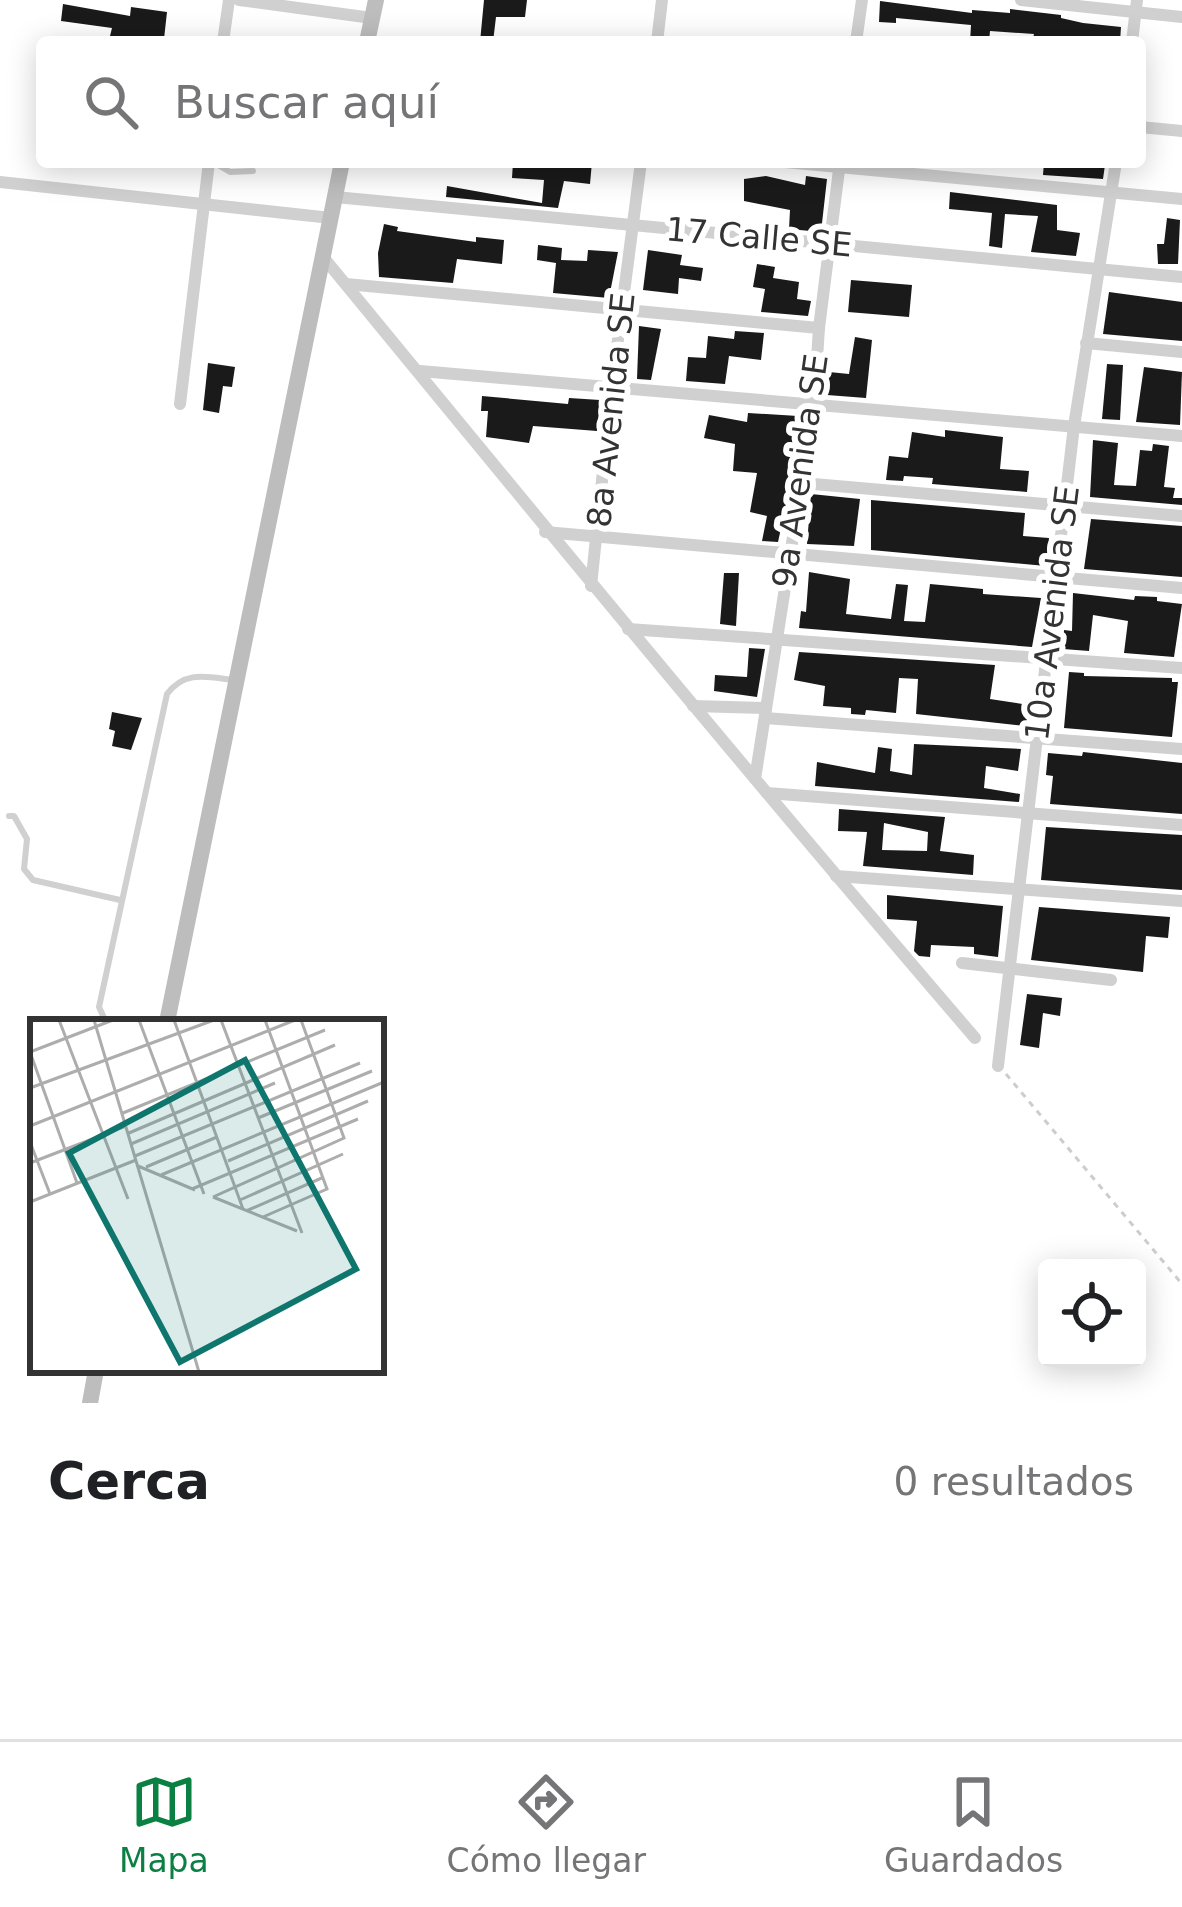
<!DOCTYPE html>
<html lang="es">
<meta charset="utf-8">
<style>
:root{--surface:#fff;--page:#f2f2f2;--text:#202124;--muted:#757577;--line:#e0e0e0;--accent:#0b8043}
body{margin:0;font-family:"DejaVu Sans",sans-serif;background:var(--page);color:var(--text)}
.controls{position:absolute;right:36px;bottom:36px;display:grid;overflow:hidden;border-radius:12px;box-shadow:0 6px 30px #0003}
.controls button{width:108px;height:108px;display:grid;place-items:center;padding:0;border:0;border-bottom:3px solid var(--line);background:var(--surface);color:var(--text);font:60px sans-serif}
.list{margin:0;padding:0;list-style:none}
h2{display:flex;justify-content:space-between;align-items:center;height:156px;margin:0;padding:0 48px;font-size:51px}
h2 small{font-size:39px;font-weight:400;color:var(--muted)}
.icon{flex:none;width:66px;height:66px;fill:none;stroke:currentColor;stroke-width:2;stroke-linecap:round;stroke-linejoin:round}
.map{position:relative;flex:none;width:1182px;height:1403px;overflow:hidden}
.search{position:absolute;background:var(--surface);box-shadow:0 6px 30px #0003;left:36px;right:36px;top:36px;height:132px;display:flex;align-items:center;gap:30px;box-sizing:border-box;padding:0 42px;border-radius:12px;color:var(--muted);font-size:45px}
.sheet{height:336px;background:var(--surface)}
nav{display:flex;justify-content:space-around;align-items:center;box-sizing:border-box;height:168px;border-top:3px solid var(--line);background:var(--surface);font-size:33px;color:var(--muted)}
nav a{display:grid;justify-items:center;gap:6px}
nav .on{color:var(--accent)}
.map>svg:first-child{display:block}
</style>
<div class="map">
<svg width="1182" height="1403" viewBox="0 0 1182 1403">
<rect width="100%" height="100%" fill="#fff"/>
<!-- building -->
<g fill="#1a1a1a" fill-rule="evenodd">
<polygon points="484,0 527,0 525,17 496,17 493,42 480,42"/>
<polygon points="880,1 972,13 972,10 1010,13 1010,9 1061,15 1061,18 1083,23 1121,27 1120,42 1064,42 1033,38 1034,34 990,31 989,42 970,42 971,25 896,18 896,23 879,22"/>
<polygon points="63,4 130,16 131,7 167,12 164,39 110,36 112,28 61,21"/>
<polygon points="513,162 592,162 590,184 564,181 558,208 446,197 447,186 542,203 544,180 512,178"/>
<polygon points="1044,162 1105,165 1103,179 1043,175"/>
<polygon points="766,176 805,185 806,176 827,179 821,232 789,229 790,210 744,201 744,179"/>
<polygon points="950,192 1057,205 1057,230 1080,233 1076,256 1031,252 1038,216 1005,214 1002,248 989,246 992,213 949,209"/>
<polygon points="1167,218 1180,220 1178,264 1158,264 1157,244 1164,244"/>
<polygon points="384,224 398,227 397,231 476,242 476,237 504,240 502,264 457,259 453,283 379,277 378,253"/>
<polygon points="538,245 562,248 561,260 587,261 588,250 618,252 609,298 553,293 556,263 537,260"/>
<polygon points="648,250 682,255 680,265 703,268 701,281 679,278 678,294 643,290"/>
<polygon points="757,264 775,267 773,278 799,282 797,299 811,301 808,316 761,312 765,289 753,287"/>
<polygon points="851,280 912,285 909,317 848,312"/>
<polygon points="1109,292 1182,302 1182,341 1103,334"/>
<polygon points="639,326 661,329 651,380 637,379"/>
<polygon points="735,331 764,333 761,360 729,356 725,384 686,381 688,357 706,358 708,336 734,339"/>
<polygon points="855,337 872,340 866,398 827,395 829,372 849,374"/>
<polygon points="208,363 235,367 232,387 223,386 219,413 203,410"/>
<polygon points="1107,364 1123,365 1120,420 1102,419"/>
<polygon points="1144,367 1182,372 1180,425 1136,422"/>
<polygon points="482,396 568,404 569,398 600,400 597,431 533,426 529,443 486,437 488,411 481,411"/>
<polygon points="748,413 798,416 792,478 778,542 762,541 767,516 750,512 757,473 733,471 735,444 704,438 709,415 747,422"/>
<polygon points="945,430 1003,437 1000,469 1029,471 1027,492 932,484 933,478 904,476 903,481 886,480 889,456 908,458 912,432 945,437"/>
<polygon points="1093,440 1118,443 1114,485 1136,486 1140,450 1152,451 1153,444 1169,446 1164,487 1175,488 1173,498 1182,498 1182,505 1090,497"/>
<polygon points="811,494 860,499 854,546 807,544"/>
<polygon points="871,500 1025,513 1023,536 1049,538 1046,566 871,550"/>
<polygon points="1091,519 1182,526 1182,577 1084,569"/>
<polygon points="809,572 850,579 846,614 891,619 896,584 908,585 904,621 925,622 930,584 983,589 983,594 1041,598 1032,647 799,628 801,611 806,612"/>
<polygon points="724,573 739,573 736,626 720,624"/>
<polygon points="1073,593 1134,600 1135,596 1157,597 1157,601 1182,604 1174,657 1124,653 1128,621 1093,615 1089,651 1063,649 1064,630 1072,631"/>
<polygon points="749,648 765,649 757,697 714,691 715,675 747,677"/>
<polygon points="799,652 995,665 990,699 1029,705 1026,726 916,714 918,679 899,678 896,713 866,710 865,715 851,714 851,708 823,706 825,686 794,680"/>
<polygon points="1069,672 1084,673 1084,676 1172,678 1172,682 1178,682 1172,737 1064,728"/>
<polygon points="112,712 142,718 131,750 112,746 115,731 109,729"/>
<polygon points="914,744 1021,749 1018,771 986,766 984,788 1020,794 1019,802 815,786 817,762 875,773 878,747 892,749 890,771 912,775"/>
<polygon points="1083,752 1182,763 1182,814 1050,804 1053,776 1046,775 1048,753 1082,756"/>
<path d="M 839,809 L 945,817 L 940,851 L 974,855 L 973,875 L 863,866 L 867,832 L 838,831 ZM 884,823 L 928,832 L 927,851 L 882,850 Z"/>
<polygon points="1046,827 1182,835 1182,890 1041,880"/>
<polygon points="887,895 1003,906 998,957 974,954 974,947 931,945 930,957 919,956 914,951 917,921 887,919"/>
<polygon points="1039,907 1170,917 1168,938 1146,936 1143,972 1031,960"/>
<polygon points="1027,994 1062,998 1060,1016 1043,1013 1039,1048 1020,1045"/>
</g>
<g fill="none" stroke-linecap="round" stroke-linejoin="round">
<!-- path -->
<polyline stroke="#cdcdcd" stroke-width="3" stroke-dasharray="6 6" stroke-linecap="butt" points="1006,1074 1182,1284"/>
<!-- lane -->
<g stroke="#d0d0d0" stroke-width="6">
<polyline points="213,162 230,172 253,171"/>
<polyline points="9,816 14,816 27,839 24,869 33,880 120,900"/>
<path d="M 106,1022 L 99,1007 L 167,694 C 185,670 207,677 234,680"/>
</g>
<!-- street -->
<g stroke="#d0d0d0" stroke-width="12">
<polyline points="239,0 372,18"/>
<polyline points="1021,0 1182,17"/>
<polyline points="223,42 229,0"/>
<polyline points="657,42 662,0"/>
<polyline points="856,42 862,0"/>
<polyline points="1132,42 1137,0"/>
<polyline points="1140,127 1182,131"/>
<polyline points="785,162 1182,199"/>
<polyline points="0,182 331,218"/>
<polyline points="335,197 1182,277"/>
<path d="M 324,258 C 539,520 754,781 975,1038"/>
<polyline points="346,284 819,328"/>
<polyline points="1086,343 1182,352"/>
<polyline points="420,371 1182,436"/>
<polyline points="180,404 209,162"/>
<polyline points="802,483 1182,516"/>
<polyline points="545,532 1182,588"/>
<polyline points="591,586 612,385 641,162"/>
<polyline points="628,629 1182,668"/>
<polyline points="693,706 766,708"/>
<polyline points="765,718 1182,749"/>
<polyline points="755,779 814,403 819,328 840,162"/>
<polyline points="767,793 1182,825"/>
<polyline points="836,876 1182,901"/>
<polyline points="962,963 1111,980"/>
<polyline points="998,1066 1074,426 1116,162"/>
</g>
<!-- secondary -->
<g stroke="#bdbdbd" stroke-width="16">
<polyline points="367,42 376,0"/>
<polyline points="167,1022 342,162"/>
<polyline points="90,1403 96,1370"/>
</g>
</g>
<g text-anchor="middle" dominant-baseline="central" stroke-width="12" stroke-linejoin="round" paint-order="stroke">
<!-- street labels -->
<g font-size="33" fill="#333" stroke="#fff">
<text transform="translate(759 237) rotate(5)">17 Calle SE</text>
<text transform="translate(611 410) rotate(-84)">8a Avenida SE</text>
<text transform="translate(800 471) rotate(-82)">9a Avenida SE</text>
<text transform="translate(1052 613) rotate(-83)">10a Avenida SE</text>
</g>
</g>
<!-- overview -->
<g transform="translate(30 1019)">
<rect width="354" height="354" fill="#fff"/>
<path fill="none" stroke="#adadad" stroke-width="3" d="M 29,1 L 98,180M 64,1 L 169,353M 109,1 L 174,175M 144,1 L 213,190M 191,1 L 272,214M 0,33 L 47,164M 0,33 L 83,1M 0,69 L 184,1M 93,94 L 295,11M 228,99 L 342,52M 0,107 L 265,1M 99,114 L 305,26M 0,123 L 20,175M 101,125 L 245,64M 105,137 L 330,44M 198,142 L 338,82M 0,144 L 96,107M 108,147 L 165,171M 116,148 L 187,118M 131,156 L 354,63M 162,170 L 328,100M 183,178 L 314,119 L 271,1M 183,178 L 267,212M 210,181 L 313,135M 0,183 L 106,141M 216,192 L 294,158M 233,198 L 297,170 L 235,1"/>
<path fill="#0f766e" fill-opacity="0.15" stroke="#0f766e" stroke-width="6" d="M 215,41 L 326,250 L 150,343 L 39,134 Z"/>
<rect width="354" height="354" fill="none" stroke="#333" stroke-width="6"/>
</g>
</svg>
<div class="controls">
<button><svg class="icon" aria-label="locate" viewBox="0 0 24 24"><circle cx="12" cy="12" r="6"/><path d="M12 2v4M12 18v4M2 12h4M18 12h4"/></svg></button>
</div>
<div class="search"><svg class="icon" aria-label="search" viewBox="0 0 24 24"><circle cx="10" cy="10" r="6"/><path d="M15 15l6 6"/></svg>Buscar aquí</div>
</div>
<section class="sheet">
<h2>Cerca<small>0 resultados</small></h2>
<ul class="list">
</ul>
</section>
<nav>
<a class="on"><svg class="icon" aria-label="map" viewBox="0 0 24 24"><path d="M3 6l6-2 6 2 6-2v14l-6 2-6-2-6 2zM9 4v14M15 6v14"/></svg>Mapa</a>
<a><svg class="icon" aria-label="directions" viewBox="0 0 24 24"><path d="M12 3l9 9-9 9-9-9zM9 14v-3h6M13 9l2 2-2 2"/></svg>Cómo llegar</a>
<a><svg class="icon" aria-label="saved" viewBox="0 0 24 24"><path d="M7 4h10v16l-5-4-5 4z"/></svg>Guardados</a>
</nav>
